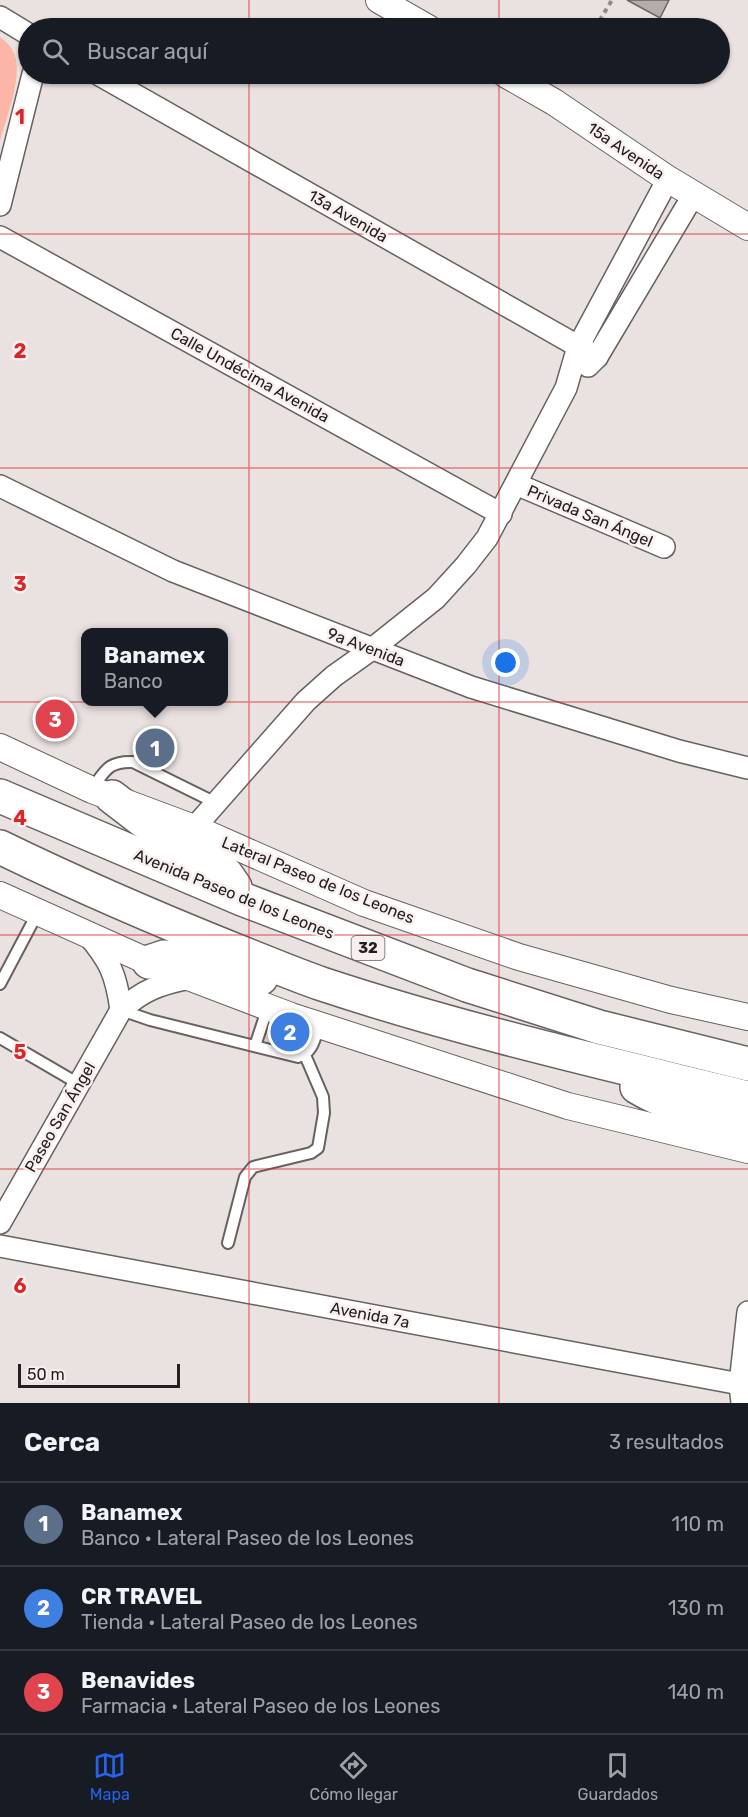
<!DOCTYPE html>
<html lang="es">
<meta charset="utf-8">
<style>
:root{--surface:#171b24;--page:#242831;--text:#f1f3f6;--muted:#9ea1a6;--line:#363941;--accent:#2563eb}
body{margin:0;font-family:Rubik,sans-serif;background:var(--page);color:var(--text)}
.scale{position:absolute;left:18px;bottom:15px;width:162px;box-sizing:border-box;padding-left:6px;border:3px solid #232020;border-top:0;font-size:16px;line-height:21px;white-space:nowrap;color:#232020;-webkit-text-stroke:4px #f8efee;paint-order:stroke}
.you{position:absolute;left:506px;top:663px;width:21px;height:21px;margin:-15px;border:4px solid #fff;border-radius:50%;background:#1a73e8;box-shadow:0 0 0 9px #1a73e833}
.badge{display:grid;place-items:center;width:39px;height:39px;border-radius:50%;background:var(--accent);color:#fff;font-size:20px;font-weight:700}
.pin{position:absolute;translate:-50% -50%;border:3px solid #fff;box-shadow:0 2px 6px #0006}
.popup{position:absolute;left:81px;top:628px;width:147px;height:78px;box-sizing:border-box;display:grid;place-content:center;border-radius:12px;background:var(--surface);filter:drop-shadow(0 2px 4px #0005);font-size:20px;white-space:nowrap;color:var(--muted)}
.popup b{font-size:22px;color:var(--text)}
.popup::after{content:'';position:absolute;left:50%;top:100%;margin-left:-12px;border:12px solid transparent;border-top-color:var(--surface)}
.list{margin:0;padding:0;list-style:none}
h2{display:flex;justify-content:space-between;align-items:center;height:78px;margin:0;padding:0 24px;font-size:26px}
h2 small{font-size:20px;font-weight:400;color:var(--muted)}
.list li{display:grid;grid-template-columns:39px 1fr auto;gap:18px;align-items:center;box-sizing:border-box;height:84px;padding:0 24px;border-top:2px solid var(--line)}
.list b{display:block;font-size:22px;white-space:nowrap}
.list p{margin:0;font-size:20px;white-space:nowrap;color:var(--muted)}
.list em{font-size:20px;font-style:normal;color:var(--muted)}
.icon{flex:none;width:33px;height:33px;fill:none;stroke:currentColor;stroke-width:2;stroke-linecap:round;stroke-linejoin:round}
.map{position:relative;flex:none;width:748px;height:1403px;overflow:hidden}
.search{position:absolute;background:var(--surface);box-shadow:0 2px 4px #0004;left:18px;right:18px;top:18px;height:66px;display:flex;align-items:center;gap:15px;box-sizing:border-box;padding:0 21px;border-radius:33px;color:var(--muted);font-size:22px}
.sheet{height:330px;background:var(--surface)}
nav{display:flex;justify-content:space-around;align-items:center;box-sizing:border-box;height:84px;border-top:2px solid var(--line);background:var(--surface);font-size:16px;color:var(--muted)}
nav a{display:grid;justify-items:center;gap:3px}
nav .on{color:var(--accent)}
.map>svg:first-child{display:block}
</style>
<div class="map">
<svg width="748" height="1403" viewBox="0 0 748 1403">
<rect width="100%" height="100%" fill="#eae2e0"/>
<!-- green -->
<path fill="#fbb6a7" d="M 0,37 C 4,40 11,46 13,51 C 25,73 6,118 0,141 Z"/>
<!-- building -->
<polygon fill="#b5adac" stroke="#6a6361" stroke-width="1.5" points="627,0 669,0 660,18"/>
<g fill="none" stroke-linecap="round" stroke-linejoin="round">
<defs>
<g id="service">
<path d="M 92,789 C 105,771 108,761 133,762 L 216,803"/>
<polyline points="0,984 38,912"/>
<path d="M 121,1010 L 150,1020 L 298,1057 C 313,1053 315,1038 319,1025"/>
<polyline points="0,1038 79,1084"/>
<polyline points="255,1046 268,1007"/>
<polyline points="228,1243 245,1177 253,1167 311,1153 318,1148 324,1113 323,1097 305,1055"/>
</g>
<g id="minor">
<polyline points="0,17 28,34"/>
<polyline points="98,74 597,357"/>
<polyline points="0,205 33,74"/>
<polyline points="0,237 501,514"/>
<polyline points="588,366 597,357 694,194"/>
<polyline points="516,484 664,547"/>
<polyline points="0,486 173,571 471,687 679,751 748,768"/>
<polyline points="194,828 306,701 334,676 372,649 436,598 466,565 487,538 566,388 578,347 668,179"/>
<path d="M 87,934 C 110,961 116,974 121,1010"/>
<path d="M 0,1223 L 121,1010 C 143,990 160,984 190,978"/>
<polyline points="0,1246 740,1384"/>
<polyline points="742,1403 740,1384 748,1312"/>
</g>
<g id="tertiary">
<polyline points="379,0 428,28"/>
<polyline points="505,74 554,102 668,179 748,227"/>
<polyline points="0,747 92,790 194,828 364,903 519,957 671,1000 748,1017"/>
<polyline points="0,895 149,962 291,1016 568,1106 748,1150"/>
</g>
<g id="primary">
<polyline points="0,796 242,899 467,985 599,1027 748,1064"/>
<polyline points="112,797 142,820 226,874 235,887"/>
<path d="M 0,847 C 78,885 157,919 237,951 C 265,962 293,974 322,984 C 461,1030 606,1063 748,1098"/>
<polyline points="149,962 164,957 174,958 261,978"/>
<path d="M 637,1087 C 670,1107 711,1116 748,1127"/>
</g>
</defs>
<!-- service casing -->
<use href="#service" stroke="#67615f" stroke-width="14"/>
<!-- minor casing -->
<use href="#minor" stroke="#67615f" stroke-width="24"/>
<!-- tertiary casing -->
<use href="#tertiary" stroke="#67615f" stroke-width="28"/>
<!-- primary casing -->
<use href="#primary" stroke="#67615f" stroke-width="36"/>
<!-- path -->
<g stroke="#8e8988" stroke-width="4" stroke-dasharray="4.5 4.5" stroke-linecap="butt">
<polyline points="595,28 612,0"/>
<polyline points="565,83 570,74"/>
</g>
<!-- service -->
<use href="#service" stroke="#fff" stroke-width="10"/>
<!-- minor -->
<use href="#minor" stroke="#fff" stroke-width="21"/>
<!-- tertiary -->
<use href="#tertiary" stroke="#fff" stroke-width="26"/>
<!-- primary -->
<use href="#primary" stroke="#fff" stroke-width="33"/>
</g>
<!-- grid -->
<path fill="none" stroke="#d62828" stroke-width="1.5" stroke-opacity="0.55" d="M 249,0 L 249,28M 499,0 L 499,28M 249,74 L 249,1403M 499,74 L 499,1403M 0,234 L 748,234M 0,468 L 748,468M 0,702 L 748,702M 0,935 L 748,935M 0,1169 L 748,1169"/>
<g text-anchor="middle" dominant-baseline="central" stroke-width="5" stroke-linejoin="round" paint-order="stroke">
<!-- shield labels -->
<rect fill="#f8efee" stroke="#635e5e" stroke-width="1.5" x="351.5" y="936" width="33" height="24" rx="4.5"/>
<g font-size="15" font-weight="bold" fill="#232020">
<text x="368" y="948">32</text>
</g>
<!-- street labels -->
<g font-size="16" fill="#232020" stroke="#f8efee">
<text transform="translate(626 151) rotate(34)">15a Avenida</text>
<text transform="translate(348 216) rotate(30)">13a Avenida</text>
<text transform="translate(250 375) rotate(29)">Calle Undécima Avenida</text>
<text transform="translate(590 516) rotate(23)">Privada San Ángel</text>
<text transform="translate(366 647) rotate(21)">9a Avenida</text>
<text transform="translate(318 880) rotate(22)">Lateral Paseo de los Leones</text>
<text transform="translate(234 894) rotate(22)">Avenida Paseo de los Leones</text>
<text transform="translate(60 1117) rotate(-60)">Paseo San Ángel</text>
<text transform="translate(370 1315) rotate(11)">Avenida 7a</text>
</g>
</g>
<g font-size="20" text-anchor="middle" font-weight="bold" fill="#d62828" stroke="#f8efee" stroke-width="5" stroke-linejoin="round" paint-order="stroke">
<text x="20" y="124">1</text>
<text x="20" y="358">2</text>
<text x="20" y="591">3</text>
<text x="20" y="825">4</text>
<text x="20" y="1059">5</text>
<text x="20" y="1293">6</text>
</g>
</svg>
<div class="scale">50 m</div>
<div class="you"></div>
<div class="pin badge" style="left:155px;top:748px;background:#5c6f8a">1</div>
<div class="popup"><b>Banamex</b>Banco</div>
<div class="pin badge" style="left:290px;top:1032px;background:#3f7fe0">2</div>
<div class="pin badge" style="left:55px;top:719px;background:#e0444e">3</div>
<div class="search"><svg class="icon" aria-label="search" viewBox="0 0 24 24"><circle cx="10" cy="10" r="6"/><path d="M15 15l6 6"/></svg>Buscar aquí</div>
</div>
<section class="sheet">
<h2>Cerca<small>3 resultados</small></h2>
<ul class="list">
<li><span class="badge" style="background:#5c6f8a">1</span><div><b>Banamex</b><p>Banco · Lateral Paseo de los Leones</p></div><em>110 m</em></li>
<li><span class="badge" style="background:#3f7fe0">2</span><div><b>CR TRAVEL</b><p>Tienda · Lateral Paseo de los Leones</p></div><em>130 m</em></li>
<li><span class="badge" style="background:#e0444e">3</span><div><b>Benavides</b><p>Farmacia · Lateral Paseo de los Leones</p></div><em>140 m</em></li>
</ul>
</section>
<nav>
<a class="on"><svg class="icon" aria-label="map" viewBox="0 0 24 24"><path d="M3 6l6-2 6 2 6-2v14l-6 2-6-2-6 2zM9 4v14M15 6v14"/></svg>Mapa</a>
<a><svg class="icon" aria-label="directions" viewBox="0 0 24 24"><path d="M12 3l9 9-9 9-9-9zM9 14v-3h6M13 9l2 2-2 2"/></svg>Cómo llegar</a>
<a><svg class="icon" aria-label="saved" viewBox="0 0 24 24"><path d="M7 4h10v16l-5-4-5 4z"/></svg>Guardados</a>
</nav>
